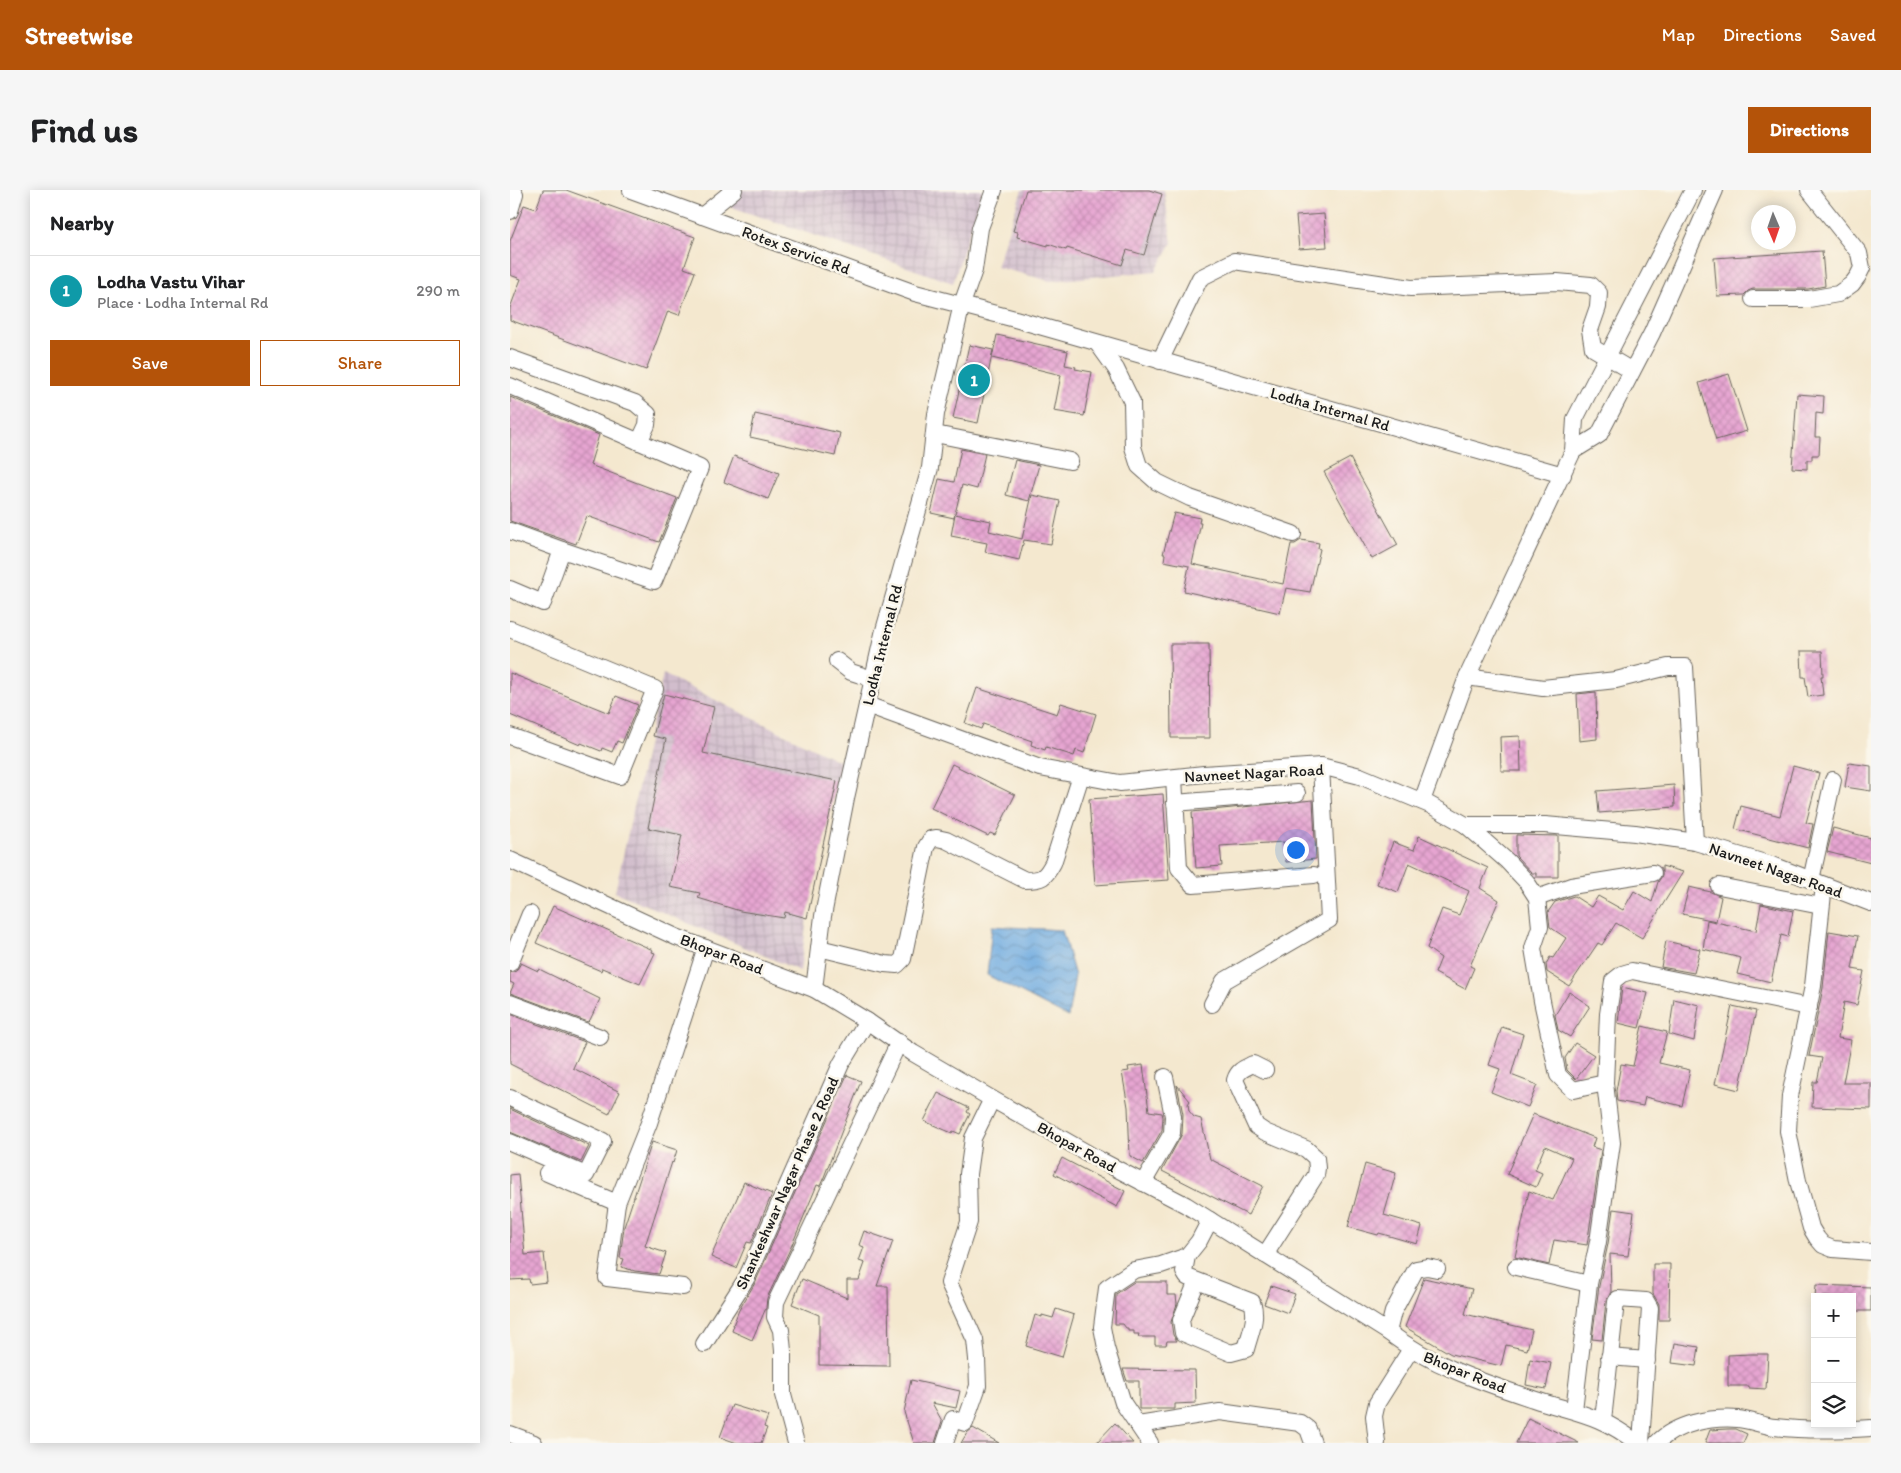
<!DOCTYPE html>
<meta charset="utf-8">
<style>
:root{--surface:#fff;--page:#f6f6f6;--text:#202124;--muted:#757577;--line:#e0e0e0;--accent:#b45309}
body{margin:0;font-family:Itim,sans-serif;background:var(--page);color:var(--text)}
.controls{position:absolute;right:15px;bottom:15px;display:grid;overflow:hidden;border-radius:0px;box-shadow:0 2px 12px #0003}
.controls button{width:45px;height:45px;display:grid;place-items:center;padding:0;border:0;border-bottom:1px solid var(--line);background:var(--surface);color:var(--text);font:25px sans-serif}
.compass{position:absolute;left:1241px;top:15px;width:45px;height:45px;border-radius:50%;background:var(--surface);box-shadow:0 2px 12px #0003;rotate:178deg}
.you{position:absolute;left:785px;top:659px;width:18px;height:18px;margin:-12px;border:4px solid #fff;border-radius:50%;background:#1a73e8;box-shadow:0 0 0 8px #1a73e833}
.badge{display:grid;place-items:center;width:32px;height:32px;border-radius:50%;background:var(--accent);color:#fff;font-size:16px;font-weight:700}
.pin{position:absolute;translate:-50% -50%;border:2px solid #fff;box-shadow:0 1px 5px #0006}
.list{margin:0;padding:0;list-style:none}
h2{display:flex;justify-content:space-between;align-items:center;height:65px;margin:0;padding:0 20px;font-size:21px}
h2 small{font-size:16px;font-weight:400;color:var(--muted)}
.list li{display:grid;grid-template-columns:32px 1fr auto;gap:15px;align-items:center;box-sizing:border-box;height:70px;padding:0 20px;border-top:1px solid var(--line)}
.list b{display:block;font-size:19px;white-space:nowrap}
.list p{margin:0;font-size:16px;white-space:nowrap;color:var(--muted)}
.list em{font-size:16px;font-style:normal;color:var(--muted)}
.actions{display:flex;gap:10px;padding:15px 20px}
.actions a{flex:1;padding:11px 0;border:1px solid var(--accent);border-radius:0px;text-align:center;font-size:18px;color:var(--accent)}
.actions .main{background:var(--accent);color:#fff}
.icon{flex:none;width:28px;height:28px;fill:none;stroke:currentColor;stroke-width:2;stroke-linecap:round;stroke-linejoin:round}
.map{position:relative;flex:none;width:1361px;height:1253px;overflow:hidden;border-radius:0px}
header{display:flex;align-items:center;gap:30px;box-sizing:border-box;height:70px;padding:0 25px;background:var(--accent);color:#fff}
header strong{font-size:24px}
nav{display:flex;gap:28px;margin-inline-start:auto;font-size:18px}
.intro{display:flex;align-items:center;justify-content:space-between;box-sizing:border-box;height:120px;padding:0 30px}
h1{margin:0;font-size:35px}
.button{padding:12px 22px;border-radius:0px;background:var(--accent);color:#fff;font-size:18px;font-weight:700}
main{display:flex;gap:30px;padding:0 30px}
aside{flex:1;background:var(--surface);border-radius:0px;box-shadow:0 2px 12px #0003}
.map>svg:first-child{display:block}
</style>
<header>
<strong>Streetwise</strong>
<nav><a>Map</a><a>Directions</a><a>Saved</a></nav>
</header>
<div class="intro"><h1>Find us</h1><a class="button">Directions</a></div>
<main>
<aside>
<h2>Nearby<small></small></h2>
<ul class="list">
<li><span class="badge" style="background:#0f9aa8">1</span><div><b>Lodha Vastu Vihar</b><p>Place · Lodha Internal Rd</p></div><em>290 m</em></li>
</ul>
<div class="actions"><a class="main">Save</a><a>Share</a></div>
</aside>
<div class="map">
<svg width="1361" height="1253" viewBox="0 0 1361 1253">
<defs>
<pattern id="industrial-grid" width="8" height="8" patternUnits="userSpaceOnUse" patternTransform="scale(1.25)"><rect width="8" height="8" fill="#d1bdcc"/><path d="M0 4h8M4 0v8" fill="none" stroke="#b3a2af"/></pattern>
<pattern id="water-waves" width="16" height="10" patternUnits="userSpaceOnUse" patternTransform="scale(1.25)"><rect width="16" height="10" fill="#6fabe0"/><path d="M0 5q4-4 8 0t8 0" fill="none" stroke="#5a8ab5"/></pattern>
<pattern id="building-cross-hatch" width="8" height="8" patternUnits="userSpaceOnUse" patternTransform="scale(1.25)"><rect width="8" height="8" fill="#e6a5d1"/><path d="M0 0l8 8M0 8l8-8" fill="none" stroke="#c58db3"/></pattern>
</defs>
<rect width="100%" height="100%" fill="#fbf7ec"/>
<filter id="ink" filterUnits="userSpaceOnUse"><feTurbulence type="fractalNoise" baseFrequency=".02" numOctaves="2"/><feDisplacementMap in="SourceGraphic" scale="10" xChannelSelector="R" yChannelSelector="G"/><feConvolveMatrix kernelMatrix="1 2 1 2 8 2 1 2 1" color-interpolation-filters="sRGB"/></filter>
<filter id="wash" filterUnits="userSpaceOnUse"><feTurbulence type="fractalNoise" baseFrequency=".0096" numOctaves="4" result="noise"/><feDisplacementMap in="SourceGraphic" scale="20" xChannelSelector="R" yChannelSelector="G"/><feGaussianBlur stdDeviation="1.12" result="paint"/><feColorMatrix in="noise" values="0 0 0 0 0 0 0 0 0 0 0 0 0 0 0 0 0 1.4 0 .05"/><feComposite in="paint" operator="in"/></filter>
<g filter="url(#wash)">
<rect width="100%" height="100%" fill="#f4e8cf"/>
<!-- industrial -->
<g fill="url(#industrial-grid)">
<polygon points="224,0 473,0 443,93 213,14"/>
<polygon points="512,0 654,0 662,53 646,81 540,91 486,77"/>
<polygon points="153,484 331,572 297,728 290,781 105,702"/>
</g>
<!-- water -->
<polygon fill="url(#water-waves)" stroke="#46647e" points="482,736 552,740 565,786 558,827 477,785"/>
<g id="blocks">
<!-- building -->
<g fill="url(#building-cross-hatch)">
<polygon points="33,0 56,0 185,47 174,78 185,82 169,125 158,121 136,180 0,130 0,118 11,89 0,85 0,51 14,15 26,19"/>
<polygon points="516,0 639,0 652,4 634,65 617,60 612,75 557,58 556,60 538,54 538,56 507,47 508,42 503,41"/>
<polygon points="814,24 817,57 789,59 786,26"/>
<polygon points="1312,61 1315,96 1298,99 1243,99 1238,101 1234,105 1207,106 1204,68"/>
<polygon points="487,145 558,161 555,175 566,177 565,179 582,182 574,226 544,221 551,185 482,168"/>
<polygon points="459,155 483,160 468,233 443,228"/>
<polygon points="1219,184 1237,241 1206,250 1189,193"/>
<polygon points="1287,204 1314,206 1313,224 1306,223 1305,247 1310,247 1309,265 1302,265 1302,270 1297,270 1297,279 1282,278"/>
<polygon points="0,207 89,245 80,275 167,308 149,352 77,326 66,354 0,331"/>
<polygon points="245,224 330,243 325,266 240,247"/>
<polygon points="451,259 475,264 467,299 452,295 444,328 421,323 429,289 444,292"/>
<polygon points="224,266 269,283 258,309 214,292"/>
<polygon points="840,268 888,355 862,369 814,282"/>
<polygon points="505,270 529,275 519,311 496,305"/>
<polygon points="522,305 550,311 541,354 514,350 509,370 475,362 477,353 441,346 445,324 481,331 479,341 512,349"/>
<polygon points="664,323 690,328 689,333 691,333 682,374 773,394 781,354 785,354 791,350 809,353 808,358 810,359 800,402 776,398 770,423 674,401 679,376 654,371 655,364 653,364"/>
<polygon points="660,454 699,454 700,548 661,548"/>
<polygon points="1291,461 1312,461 1313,486 1311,486 1313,505 1298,507 1295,487 1292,487"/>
<polygon points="0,483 99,523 106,506 128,515 112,553 107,551 102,562 92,558 91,561 71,553 70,555 0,525"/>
<polygon points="467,498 547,524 551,513 586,524 574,563 566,560 564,566 536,557 535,560 521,555 522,551 473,534 471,539 455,533"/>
<polygon points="1086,502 1087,549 1069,551 1067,504"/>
<polygon points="154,504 204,517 193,563 327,591 297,728 275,722 274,728 230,721 188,708 190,703 160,697 172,645 138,638 156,549 143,546"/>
<polygon points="1010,546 1011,581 991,581 990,547"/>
<polygon points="1339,573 1361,576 1361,601 1335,597"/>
<polygon points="442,574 505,605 485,645 480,643 478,646 421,618"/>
<polygon points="1283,576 1309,583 1296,633 1303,634 1298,658 1225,639 1231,616 1270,626"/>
<polygon points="1164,595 1165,617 1089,623 1087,601"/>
<polygon points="653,604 659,690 585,695 579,609"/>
<polygon points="803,610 806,669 776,672 774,652 710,656 712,676 686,678 682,622"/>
<polygon points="1323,638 1361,648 1361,673 1317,662"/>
<polygon points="1006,645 1048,646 1048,687 1026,687 1026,683 1022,683 1006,666"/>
<polygon points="909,646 978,678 970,698 989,710 960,776 964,778 955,799 925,783 931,768 917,758 932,719 949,725 959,701 899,673 888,702 867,694 883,652 904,660"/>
<polygon points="1152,676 1173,682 1132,748 1106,733 1092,755 1088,753 1059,796 1037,782 1036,774 1040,767 1043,768 1056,748 1040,737 1038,722 1045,712 1064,706 1081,717 1088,706 1113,720 1124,701 1142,712 1148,692 1152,686"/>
<polygon points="1179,697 1201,702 1211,707 1206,731 1172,724"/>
<polygon points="1251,714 1283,721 1278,747 1271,745 1261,792 1227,784 1231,768 1193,759 1197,730 1246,741"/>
<polygon points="43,716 143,760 142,762 145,763 130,794 92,778 91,781 26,753"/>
<polygon points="1319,741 1348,746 1342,779 1354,781 1347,815 1334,812 1328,848 1341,850 1333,893 1361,893 1361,919 1302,917 1303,892 1307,892 1312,868 1299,866 1313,798"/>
<polygon points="1156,751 1190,759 1184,783 1151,777"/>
<polygon points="11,773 28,781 29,779 90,809 80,830 78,832 0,803 4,794 0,792 0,783 6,781"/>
<polygon points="1112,797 1138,803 1129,838 1108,833"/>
<polygon points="1059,802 1080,816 1060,847 1048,840 1045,825"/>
<polygon points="1164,809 1189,815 1184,851 1159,844"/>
<polygon points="1222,816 1246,821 1229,900 1205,894"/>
<polygon points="0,824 75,852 63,878 110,902 99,924 0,874"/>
<polygon points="1132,836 1157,842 1149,873 1180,880 1172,916 1135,907 1133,916 1107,911 1106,901 1111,874 1123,876"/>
<polygon points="992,837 1013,844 1001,885 1027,895 1018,917 981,902 990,879 979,875"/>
<polygon points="1065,853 1084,865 1066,889 1057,880 1055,868"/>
<polygon points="633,875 639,921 652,923 653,927 652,940 633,973 620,966 618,917 612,882 619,881 618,877"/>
<polygon points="337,885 351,891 314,987 310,996 307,995 281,1057 257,1108 256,1118 242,1150 222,1141 224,1135 223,1135 229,1120 245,1093"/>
<polygon points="667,895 680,911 678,914 679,921 684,927 691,929 700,969 753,996 738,1025 652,981 672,944 673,924"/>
<polygon points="428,903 459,918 457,922 460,924 450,944 443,941 442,943 414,931"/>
<polygon points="0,919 79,956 71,972 0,942"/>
<polygon points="1023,924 1085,948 1082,957 1091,960 1077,1055 1044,1050 1039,1075 1005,1067 1019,1001 1043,1010 1062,968 1035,956 1025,980 1032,983 1026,997 997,984"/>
<polygon points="142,952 167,960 163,973 162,972 135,1056 156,1063 149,1084 125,1081 111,1077 114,1069 110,1068 114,1037"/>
<polygon points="552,968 615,1001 607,1017 544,984"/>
<polygon points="855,974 886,983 874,1025 912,1036 907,1054 869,1043 868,1045 838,1037"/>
<polygon points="8,984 15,1065 34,1063 37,1092 20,1094 19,1089 0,1090 0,985"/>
<polygon points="234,992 262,1004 241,1053 237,1052 226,1078 201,1067"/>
<polygon points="1103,1019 1124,1022 1118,1066 1100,1064 1101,1102 1096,1111 1092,1150 1082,1149 1089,1096 1098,1054"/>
<polygon points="354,1041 383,1051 367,1096 378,1096 379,1176 309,1175 309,1125 282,1114 292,1089 337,1108 337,1090 349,1090 355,1073 349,1071 354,1057 349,1055"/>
<polygon points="1143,1074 1160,1074 1159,1130 1149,1130 1149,1114 1143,1104"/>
<polygon points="914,1088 962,1099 955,1124 1022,1140 1017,1160 996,1155 991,1176 941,1164 895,1137"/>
<polygon points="624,1092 657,1092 657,1105 666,1105 667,1114 661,1132 663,1145 667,1151 657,1151 656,1155 645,1155 645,1147 628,1147 629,1144 624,1144 624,1141 618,1141 618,1138 616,1138 613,1134 605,1134 606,1104"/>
<polygon points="1306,1095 1361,1097 1361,1121 1342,1121 1342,1107 1305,1107"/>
<polygon points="761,1096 785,1104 778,1123 754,1114"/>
<polygon points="546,1119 564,1125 552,1167 516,1156 525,1125 532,1127 532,1125 543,1128"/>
<polygon points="1165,1153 1189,1157 1186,1176 1162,1173"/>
<polygon points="1241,1164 1258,1164 1256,1199 1239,1198 1239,1196 1218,1196 1218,1165"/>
<polygon points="1020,1169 1041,1173 1036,1199 1016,1195"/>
<polygon points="613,1179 685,1180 686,1213 665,1214 665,1219 629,1219 629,1191 617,1191"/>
<polygon points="401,1190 450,1201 446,1218 422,1213 432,1231 425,1253 404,1253 394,1222"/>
<polygon points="222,1215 258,1226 254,1237 257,1238 251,1253 227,1253 210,1247"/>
<polygon points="1018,1228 1069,1253 1006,1253"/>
<polygon points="605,1233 623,1253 586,1253"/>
<polygon points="463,1238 489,1253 451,1253 457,1243"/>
<polygon points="1218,1239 1226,1239 1237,1244 1233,1253 1195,1253 1200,1240"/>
</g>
</g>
</g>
<g filter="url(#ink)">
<use href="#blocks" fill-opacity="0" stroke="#68635b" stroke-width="1"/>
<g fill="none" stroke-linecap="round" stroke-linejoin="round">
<defs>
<g id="minor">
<polyline points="121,0 405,103 505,129 1053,285"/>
<polyline points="0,21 5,4"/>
<polyline points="192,26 224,0"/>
<polyline points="1243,109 1299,109 1328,104 1342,94 1348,86 1352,78 1349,63 1299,0"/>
<polyline points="588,154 606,179 622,212 623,257 629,276 647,292 680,308 783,344"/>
<polyline points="0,168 125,213 138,224 137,235 129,252"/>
<polyline points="650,171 690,88 724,71 901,98 1047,92 1081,95 1089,103 1088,117 1080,140 1083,158 1122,181"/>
<polyline points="0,196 190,278 144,391 52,360 33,413 0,399"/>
<polyline points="425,244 560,271"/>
<polyline points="1063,261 1089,245 1142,143 1205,0"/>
<polyline points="0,341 52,360"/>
<polyline points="0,439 145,499 110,586 0,546"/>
<polyline points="327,471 341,482 363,489"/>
<polyline points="957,487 1033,498 1106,490 1158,477 1175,477 1185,652"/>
<polyline points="357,515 530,578 610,593 694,584 811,576 850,586 920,615 956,635 1035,635 1125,643 1185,652 1265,676 1361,713"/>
<polyline points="664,588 669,678 683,695 804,685"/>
<polyline points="912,611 957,487 1063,261 1065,229 1183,0"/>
<polyline points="665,613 787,603"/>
<polyline points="956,635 997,671 1016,691 1027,708 1030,737 1023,758 1032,811 1048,885 1063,900 1095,893 1098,824 1103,791 1112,784 1122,781 1299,817"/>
<path d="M 0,670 L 166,747 L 304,799 L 357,831 L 403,863 L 482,909 L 586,968 L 676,1015 L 878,1142 C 923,1176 969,1191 1023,1209 C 1065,1223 1090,1224 1127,1253"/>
<polyline points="1301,690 1323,590"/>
<polyline points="1314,695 1303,796 1280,906 1278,941 1288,991 1301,1038 1307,1048 1313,1055 1323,1059 1361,1062"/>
<polyline points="1209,696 1311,716"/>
<polyline points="1027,708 1061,696 1143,683"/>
<path d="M 309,758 L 375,774 L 387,775 L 393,769 L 416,657 L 421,649 L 427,648 L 436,650 L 515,690 C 532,690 535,688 543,673 L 571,586"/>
<polyline points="0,773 20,724"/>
<polyline points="304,799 313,726 336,608 373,444 420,278 426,224 452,114 464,80 470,38 484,0"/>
<polyline points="0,813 90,847"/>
<polyline points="702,814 714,791 819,730 811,576"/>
<polyline points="0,908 93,951 76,985 0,952"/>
<polyline points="37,983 107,1013 139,933 196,758"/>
<polyline points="633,993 662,943 663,926 655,887"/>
<polyline points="107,1013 97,1088 173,1097"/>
<path d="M 755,1065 L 806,985 L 807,978 L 806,968 L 796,959 L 755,942 L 746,936 L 725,890 C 728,880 735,878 743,874 L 755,880"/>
<path d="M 677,1066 L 674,1082 L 677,1087 L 742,1112 C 748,1128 740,1143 736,1159 L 721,1163 L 673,1143 L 671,1130 L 687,1091"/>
<polyline points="1006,1077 1079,1094"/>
<polyline points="878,1142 883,1122 906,1079 917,1077 927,1079"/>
<polyline points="194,1154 236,1089 331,874 357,831"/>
<polyline points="1099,1167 1137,1170"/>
<polyline points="1064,1220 1079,1094 1088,1052 1102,953 1095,893"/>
<polyline points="1093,1230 1106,1112 1108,1109 1136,1111 1140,1118 1131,1253"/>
<polyline points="628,1235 710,1222 790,1233 798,1239 803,1253"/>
<polyline points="0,1244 24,1253"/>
<polyline points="286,1253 273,1205 273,1161 271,1140 265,1127 266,1112 389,852"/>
<polyline points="435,1253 443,1229 455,1233 468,1196 467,1169 465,1150 439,1093 459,1032 458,984 463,948 482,909"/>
<polyline points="640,1253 613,1213 596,1158 592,1137 597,1098 624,1080 651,1075 677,1066 689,1051 700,1030"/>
<polyline points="867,1253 864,1226 867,1213 901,1159"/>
<path d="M 1147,1253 C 1166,1233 1201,1227 1228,1229 C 1241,1230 1253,1236 1265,1237 C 1297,1241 1329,1240 1361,1238"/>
</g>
</defs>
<!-- minor casing -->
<use href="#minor" stroke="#68635b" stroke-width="18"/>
<!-- minor -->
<use href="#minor" stroke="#fff" stroke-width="16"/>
</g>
</g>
<g text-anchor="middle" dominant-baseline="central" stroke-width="5" stroke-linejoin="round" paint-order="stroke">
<!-- street labels -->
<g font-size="16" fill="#1c1c1c" stroke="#fbf7ec">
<text transform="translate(286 60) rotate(20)">Rotex Service Rd</text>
<text transform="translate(820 219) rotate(16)">Lodha Internal Rd</text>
<text transform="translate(372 455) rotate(-76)">Lodha Internal Rd</text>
<text transform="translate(744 583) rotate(-3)">Navneet Nagar Road</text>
<text transform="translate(1266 680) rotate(19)">Navneet Nagar Road</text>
<text transform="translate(212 764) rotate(21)">Bhopar Road</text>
<text transform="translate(567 957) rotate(29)">Bhopar Road</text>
<text transform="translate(277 993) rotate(-66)">Shankeshwar Nagar Phase 2 Road</text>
<text transform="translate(955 1182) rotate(22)">Bhopar Road</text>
</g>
</g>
</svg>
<div class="controls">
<button>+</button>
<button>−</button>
<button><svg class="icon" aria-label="layers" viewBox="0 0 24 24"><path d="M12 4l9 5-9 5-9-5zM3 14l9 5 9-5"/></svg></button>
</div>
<svg class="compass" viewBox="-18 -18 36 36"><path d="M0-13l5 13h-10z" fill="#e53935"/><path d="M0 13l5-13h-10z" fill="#757577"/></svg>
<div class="you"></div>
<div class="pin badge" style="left:464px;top:190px;background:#0f9aa8">1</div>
</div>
</main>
